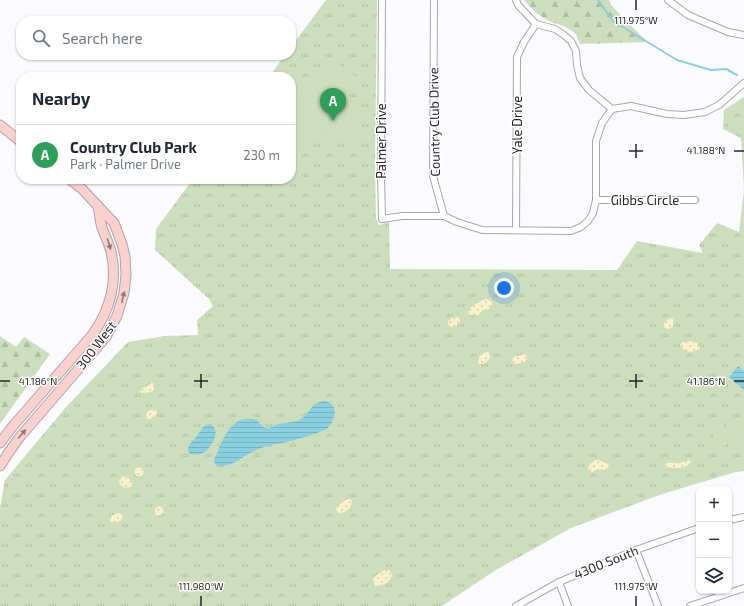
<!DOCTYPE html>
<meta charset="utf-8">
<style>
:root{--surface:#fff;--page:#f6f6f7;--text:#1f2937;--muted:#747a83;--line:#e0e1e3;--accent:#8a4cc2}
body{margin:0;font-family:"Exo 2",sans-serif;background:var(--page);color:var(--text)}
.controls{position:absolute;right:12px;bottom:12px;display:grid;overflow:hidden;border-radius:8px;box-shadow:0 1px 3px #0004}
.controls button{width:36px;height:36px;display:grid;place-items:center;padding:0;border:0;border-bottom:1px solid var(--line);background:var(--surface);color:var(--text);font:20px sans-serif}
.you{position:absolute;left:504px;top:288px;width:14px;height:14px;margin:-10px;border:3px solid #fff;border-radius:50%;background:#1a73e8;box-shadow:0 0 0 6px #1a73e833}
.badge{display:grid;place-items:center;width:26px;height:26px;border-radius:50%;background:var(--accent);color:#fff;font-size:13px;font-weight:700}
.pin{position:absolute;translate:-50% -33px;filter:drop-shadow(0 1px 2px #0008)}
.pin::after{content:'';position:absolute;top:21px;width:14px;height:12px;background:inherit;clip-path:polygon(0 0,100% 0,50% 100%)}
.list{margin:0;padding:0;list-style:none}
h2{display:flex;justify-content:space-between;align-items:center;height:52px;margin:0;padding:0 16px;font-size:17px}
h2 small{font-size:13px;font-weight:400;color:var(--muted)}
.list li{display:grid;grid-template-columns:26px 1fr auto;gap:12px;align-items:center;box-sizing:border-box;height:60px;padding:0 16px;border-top:1px solid var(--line)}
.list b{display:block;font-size:15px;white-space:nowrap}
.list p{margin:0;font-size:13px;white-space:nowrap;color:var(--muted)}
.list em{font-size:13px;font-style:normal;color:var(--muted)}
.icon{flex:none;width:22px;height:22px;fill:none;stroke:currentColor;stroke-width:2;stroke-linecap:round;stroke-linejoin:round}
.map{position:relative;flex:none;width:744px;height:606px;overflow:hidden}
.search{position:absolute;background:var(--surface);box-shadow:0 1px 3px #0004;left:16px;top:16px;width:280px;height:44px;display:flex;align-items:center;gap:10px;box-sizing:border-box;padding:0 14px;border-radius:16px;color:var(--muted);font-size:15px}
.panel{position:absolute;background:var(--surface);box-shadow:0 1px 3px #0004;left:16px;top:72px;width:280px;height:112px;border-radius:16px}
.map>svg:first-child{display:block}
</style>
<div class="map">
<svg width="744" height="606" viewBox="0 0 744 606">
<defs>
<pattern id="grass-tufts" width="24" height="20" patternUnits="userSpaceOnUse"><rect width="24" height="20" fill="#ccdebb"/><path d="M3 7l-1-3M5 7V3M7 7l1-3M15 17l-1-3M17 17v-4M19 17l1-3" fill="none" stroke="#afbea1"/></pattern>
<pattern id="forest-firs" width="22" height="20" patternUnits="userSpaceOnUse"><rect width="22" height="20" fill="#ccdebb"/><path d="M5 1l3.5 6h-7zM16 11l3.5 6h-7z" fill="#afbea1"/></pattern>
<pattern id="sand-dots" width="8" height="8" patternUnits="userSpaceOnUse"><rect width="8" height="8" fill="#fbf1cb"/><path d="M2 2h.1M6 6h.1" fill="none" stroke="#d7ceae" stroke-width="1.8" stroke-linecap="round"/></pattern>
<pattern id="water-rules" width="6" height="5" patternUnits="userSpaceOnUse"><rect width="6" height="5" fill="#8ad0e1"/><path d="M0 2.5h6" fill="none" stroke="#77b2c1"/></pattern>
</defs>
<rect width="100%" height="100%" fill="#fbfafe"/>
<!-- grass -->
<polygon fill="url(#grass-tufts)" points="326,0 377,0 375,165 376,218 379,225 389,222 390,269 617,270 637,241 703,253 699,245 717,223 739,232 744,189 741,138 723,129 724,110 744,97 744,471 736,472 662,494 571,528 494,571 442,606 0,606 0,508 5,480 66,407 128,342 165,336 198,335 197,320 213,306 209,299 155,250 156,229 193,179 291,179 291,77 269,77 285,55 291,55 291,47"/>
<!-- forest -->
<g fill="url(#forest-firs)">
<polygon points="524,0 609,0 611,5 647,42 580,44 576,34 564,26 549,21 536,13"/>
<polygon points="0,336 16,347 24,337 50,354 0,424"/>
</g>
<!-- sand -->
<g fill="url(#sand-dots)">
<path d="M 487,299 L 492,302 L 492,305 L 489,309 L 483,310 L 478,315 L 470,315 L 468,313 L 468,311 C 471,306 481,300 487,299 Z"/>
<polygon points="453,317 458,317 460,319 460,322 454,327 450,327 448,324 448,321"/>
<path d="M 670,318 L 672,318 C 675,322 674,325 671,328 L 667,329 L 664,327 C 663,322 666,320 670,318 Z"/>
<path d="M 691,341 L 697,343 L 700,347 L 699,349 C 693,353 684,353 680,345 L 682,342 Z"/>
<path d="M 487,352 L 490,353 L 490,358 L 484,364 L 479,364 L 478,362 C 478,357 482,353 487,352 Z"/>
<polygon points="524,354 527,356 526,361 522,363 514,364 512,360 514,357"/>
<polygon points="152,383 154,385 154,389 152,392 141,393 140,391 141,389"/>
<path d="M 153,409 L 156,410 L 157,414 L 150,419 L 147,419 C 144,413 148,411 153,409 Z"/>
<path d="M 596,460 L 599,460 L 608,464 L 609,466 L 608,468 L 604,470 L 598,469 L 592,472 L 588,470 C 588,465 592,462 596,460 Z"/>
<path d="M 689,460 L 691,462 C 686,469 675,469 667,467 L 665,465 L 665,464 C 672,460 673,464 679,463 C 682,463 686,461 689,460 Z"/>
<circle cx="139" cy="472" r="4.5"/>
<path d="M 122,477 C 127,475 131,479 132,484 L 131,487 C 126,488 120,488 119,482 Z"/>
<path d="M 349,499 L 350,499 L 352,501 C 352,508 346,513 339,513 L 336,510 C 337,504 343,501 349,499 Z"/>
<circle cx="159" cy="511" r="4.5"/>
<path d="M 119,513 L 121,514 L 123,517 C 121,522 116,523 111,522 L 109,519 C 111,515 115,514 119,513 Z"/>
<path d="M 384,570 L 389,570 L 391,572 L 392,576 C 390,582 383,586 376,586 C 368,579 378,574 384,570 Z"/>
</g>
<!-- pitch -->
<g fill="#ccdebb">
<polygon points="330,58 358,78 337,106 357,104 360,131 355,139 327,143 325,122 301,154 291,146 291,109"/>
<polygon points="738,418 742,443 730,445 726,420"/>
<polygon points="723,421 727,446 715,448 711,423"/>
</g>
<!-- water -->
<g fill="url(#water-rules)">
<polygon points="738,366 744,371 744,390 729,377"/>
<path d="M 323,401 C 340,402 336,419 327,429 C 313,435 298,439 283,443 C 279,444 275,444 271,445 C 266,446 261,448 256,450 C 243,456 232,468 217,466 L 215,464 L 214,460 C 222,443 229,416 252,419 C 259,419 261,428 267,428 C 270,429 273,426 276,425 C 283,422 290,423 297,421 C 311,416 307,405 323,401 Z"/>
<path d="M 210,424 C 212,425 214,427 215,429 C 218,436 210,450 203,453 C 199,455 195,455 190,454 C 185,447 191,443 196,437 C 199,434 201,429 204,426 Z"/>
</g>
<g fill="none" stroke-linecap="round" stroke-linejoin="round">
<!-- stream -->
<polyline stroke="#8ad0e1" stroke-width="2" points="598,0 613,21 677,60 711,70 726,69 737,75"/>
<defs>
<g id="street">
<polyline points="382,0 381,175 382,219 402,216 444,216 457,222 482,230 571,231 581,227 588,221 593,213 596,200 596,141 602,123 612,109 631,106 667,114 684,115 705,112 719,105 744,83"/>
<polyline points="434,0 433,176 444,216"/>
<polyline points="516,0 518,5 536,24 555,29 564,35 571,41 576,51 577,65 580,78 589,90 612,109"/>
<polyline points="668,0 688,15 728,32 744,35"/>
<polyline points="596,200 695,200"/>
<polyline points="516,230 517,57 524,42 536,24"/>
<polyline points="729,520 744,517"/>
<polyline points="636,550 658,606"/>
<polyline points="559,582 568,606"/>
<polyline points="516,606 559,582 636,550 699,528"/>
<polyline points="690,606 744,588"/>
</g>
<g id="secondary">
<polyline points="0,125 21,142"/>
<path d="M 0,443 L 13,426 L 93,334 C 110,310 118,281 111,252 C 109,243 105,236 102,228 C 100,222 100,214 98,207"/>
<polyline points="0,466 9,452 19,438 106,337 117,316 124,293 126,275 125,256 122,244 114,223 82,189 69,179"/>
</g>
</defs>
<!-- street casing -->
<use href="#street" stroke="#a8a5ae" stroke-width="8"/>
<!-- secondary casing -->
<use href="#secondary" stroke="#a8a5ae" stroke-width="11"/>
<!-- street -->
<use href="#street" stroke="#fff" stroke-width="6"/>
<!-- secondary -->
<use href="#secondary" stroke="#fad1cd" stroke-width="9"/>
</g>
<!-- one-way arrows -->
<defs><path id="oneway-solid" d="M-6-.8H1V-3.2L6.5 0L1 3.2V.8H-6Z"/></defs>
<g fill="#907b7a">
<use href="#oneway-solid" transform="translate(109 244) rotate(73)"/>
<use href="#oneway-solid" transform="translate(123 297) rotate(-77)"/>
<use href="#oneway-solid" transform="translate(22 434) rotate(-50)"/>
</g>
<!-- ticks -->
<path fill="none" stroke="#262528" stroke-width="1.5" d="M 636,0 L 636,10M 636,144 L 636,158M 629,151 L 643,151M 734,151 L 744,151M 201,374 L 201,388M 636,374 L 636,388M 0,381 L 10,381M 194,381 L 208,381M 629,381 L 643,381M 734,381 L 744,381M 201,596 L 201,606M 636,596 L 636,606"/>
<g text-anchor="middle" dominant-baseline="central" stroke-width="3" stroke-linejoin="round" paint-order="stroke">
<!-- street labels -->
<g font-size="13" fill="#262528" stroke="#fff">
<text transform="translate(434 122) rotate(-91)">Country Club Drive</text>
<text transform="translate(517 125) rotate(-90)">Yale Drive</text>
<text transform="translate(381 141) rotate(-90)">Palmer Drive</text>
<text x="645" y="200">Gibbs Circle</text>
<text transform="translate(96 345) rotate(-53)">300 West</text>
<text transform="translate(606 562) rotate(-22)">4300 South</text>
</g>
</g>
<g font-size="10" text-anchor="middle" fill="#262528" stroke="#fff" stroke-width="3" stroke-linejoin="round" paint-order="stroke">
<text x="636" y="24">111.975°W</text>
<text x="706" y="154">41.188°N</text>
<text x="38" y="385">41.186°N</text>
<text x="706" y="385">41.186°N</text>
<text x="201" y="590">111.980°W</text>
<text x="636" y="590">111.975°W</text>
</g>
</svg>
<div class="controls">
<button>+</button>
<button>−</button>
<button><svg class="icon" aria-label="layers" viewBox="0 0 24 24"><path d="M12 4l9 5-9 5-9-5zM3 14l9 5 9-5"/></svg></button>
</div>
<div class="you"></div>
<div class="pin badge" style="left:333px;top:121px;background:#2e9e5b">A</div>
<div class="search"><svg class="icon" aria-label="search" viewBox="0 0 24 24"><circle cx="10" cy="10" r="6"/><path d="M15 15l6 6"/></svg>Search here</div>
<section class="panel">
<h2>Nearby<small></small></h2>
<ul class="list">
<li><span class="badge" style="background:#2e9e5b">A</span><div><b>Country Club Park</b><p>Park · Palmer Drive</p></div><em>230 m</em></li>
</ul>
</section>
</div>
